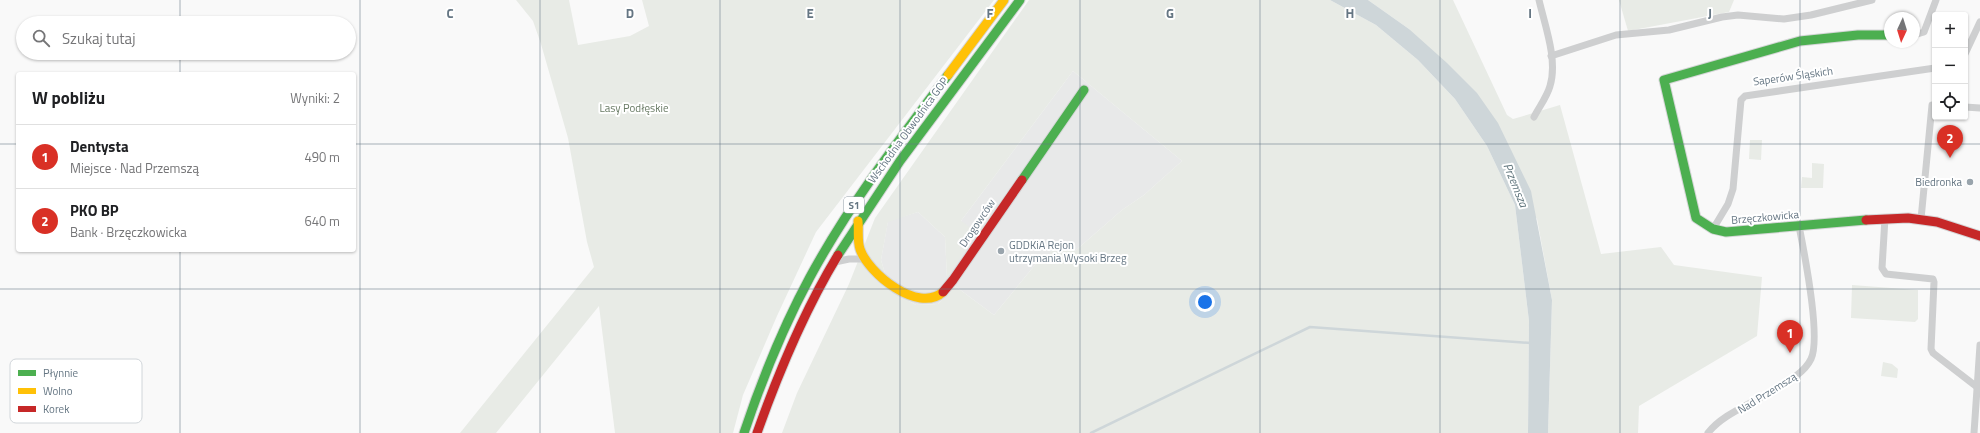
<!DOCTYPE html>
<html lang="pl">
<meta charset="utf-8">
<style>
:root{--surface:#fff;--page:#f6f6f6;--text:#202124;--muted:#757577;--line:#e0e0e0;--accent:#d93025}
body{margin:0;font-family:"Titillium Web",sans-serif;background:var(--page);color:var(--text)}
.controls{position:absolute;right:12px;top:12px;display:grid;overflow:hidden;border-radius:4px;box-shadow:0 1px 3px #0004}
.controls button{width:36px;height:36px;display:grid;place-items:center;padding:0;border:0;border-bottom:1px solid var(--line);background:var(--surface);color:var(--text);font:20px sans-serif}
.compass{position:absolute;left:1884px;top:12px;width:36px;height:36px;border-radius:50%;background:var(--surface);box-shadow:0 1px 3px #0004;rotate:184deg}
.you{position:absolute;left:1205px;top:302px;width:14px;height:14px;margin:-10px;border:3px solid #fff;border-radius:50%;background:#1a73e8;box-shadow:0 0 0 6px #1a73e833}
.badge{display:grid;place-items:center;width:26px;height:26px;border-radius:50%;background:var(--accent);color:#fff;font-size:13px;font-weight:700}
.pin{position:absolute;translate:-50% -33px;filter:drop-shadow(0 1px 2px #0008)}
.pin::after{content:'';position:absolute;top:21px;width:14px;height:12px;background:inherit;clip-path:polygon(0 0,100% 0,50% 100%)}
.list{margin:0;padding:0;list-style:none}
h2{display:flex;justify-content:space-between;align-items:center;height:52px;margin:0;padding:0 16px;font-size:17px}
h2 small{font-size:13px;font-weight:400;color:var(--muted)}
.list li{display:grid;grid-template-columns:26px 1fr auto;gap:12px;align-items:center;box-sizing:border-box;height:64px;padding:0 16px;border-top:1px solid var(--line)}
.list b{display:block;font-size:15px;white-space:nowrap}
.list p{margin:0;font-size:13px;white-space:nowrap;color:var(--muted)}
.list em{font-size:13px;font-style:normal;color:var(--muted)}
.icon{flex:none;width:22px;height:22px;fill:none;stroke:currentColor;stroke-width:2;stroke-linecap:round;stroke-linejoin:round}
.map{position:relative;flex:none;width:1980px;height:433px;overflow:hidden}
.search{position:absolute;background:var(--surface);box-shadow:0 1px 3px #0004;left:16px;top:16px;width:340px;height:44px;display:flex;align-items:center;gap:10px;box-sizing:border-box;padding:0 14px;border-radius:22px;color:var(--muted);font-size:15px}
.panel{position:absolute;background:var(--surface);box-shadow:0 1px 3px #0004;left:16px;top:72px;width:340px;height:180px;border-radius:4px}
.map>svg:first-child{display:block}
</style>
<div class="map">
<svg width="1980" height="433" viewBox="0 0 1980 433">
<rect width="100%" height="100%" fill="#f9f9f9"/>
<!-- built -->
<polygon fill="#e8e9e9" points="1073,71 1182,161 1144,195 1122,210 1075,251 1057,243 1044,263 1039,260 994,315 955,286 938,304 916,305 890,290 881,260 888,221 918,212 945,237 947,277 961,221"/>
<!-- green -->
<g fill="#e8ebe6" fill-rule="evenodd">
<polygon points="516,0 569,0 578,45 630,36 649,26 642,0 994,0 816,232 777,316 743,395 733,433 615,433 599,306 496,433 460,433 594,267 587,242 568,138 541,44 533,21"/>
<path d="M 1029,0 L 1330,0 L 1376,25 L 1418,60 L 1455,99 L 1487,146 L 1515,205 L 1529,321 L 1528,433 L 782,433 L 797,393 L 849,284 L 875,218 ZM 1073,71 L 1182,161 L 1144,195 L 1122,210 L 1075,251 L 1057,243 L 1044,262 L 1039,260 L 994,315 L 955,286 L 938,304 L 916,305 L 890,290 L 881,260 L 888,222 L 918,212 L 945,237 L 947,278 L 977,232 L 961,221 Z"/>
<polygon points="1368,0 1453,0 1507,115 1513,119 1560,105 1601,254 1661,247 1674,265 1762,277 1757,336 1639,406 1638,433 1548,433 1552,300 1537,219 1409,29"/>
<polygon points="1619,0 1734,0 1729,12 1628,31"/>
<polygon points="1750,140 1762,140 1761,160 1749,159"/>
<polygon points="1812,163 1824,164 1823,188 1801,188 1802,177 1812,178"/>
<polygon points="1852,285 1918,290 1918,319 1915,322 1851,318"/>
<polygon points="1883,362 1892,364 1898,369 1897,378 1881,376"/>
</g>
<!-- water -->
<polygon fill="#ced6d9" points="1330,0 1368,0 1409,29 1447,63 1477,93 1498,123 1531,191 1552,300 1548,433 1528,433 1529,321 1515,205 1487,146 1455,99 1418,60 1376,25"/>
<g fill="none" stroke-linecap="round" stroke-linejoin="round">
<!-- stream -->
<polyline stroke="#ced6d9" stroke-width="2.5" points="1091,433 1310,327 1531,343"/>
<defs>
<g id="fast">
<polyline points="1022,180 1084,90"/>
<polyline points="1866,220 1726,232 1713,229 1696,218 1664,80 1800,41 1858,35 1890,35"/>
<polyline points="838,255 900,161 1020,0"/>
<path d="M 744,433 C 762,379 783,327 810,277 C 849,205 899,140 948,75"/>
</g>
<g id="slow">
<polyline points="948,75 1004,0"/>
<path d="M 858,221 C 859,230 857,240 860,249 C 868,273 918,314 943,292"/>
</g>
<g id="jam">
<polyline points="1866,220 1908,218 1937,222 1980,236"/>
<polyline points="943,292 953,280 1022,180"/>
<path d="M 757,433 C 779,371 804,311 838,255"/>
</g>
</defs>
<!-- fast casing -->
<use href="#fast" stroke="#d5d6d7" stroke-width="11"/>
<!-- slow casing -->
<use href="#slow" stroke="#d5d6d7" stroke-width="11"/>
<!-- jam casing -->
<use href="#jam" stroke="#d5d6d7" stroke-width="11"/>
<!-- street -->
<g stroke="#cecfd0" stroke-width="7">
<polyline points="1914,35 1924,32 1936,0"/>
<polyline points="1965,54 1980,22"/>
<polyline points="1551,56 1616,35 1669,30 1722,17 1738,15 1784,19 1811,15 1872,0"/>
<polyline points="1965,107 1980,108"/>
<path d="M 1534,117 C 1539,107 1547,97 1550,86 C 1558,60 1545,26 1539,0"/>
<polyline points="1885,218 1882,268 1886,274 1933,279 1934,282 1931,349 1933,353 1977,387"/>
<polyline points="1921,219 1932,105 1935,105"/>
<polyline points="1713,229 1728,204 1733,189 1741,100 1745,96 1935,68"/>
<polyline points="835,262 849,259 865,259"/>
<path d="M 1708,433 C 1721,416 1746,406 1763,396 C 1779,386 1803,376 1811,359 C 1821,338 1804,251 1799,226"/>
<polyline points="1974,433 1980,345"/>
</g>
<!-- fast -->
<use href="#fast" stroke="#4caf50" stroke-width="9"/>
<!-- slow -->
<use href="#slow" stroke="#ffc107" stroke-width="9"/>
<!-- jam -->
<use href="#jam" stroke="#c62828" stroke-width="9"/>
</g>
<!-- grid -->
<path fill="none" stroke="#657683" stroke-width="1" stroke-opacity="0.55" d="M 180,0 L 180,23M 360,0 L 360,433M 540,0 L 540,433M 720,0 L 720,433M 900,0 L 900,433M 1080,0 L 1080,433M 1260,0 L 1260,433M 1440,0 L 1440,433M 1620,0 L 1620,433M 1800,0 L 1800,433M 180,53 L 180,74M 0,144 L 18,144M 354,144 L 1980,144M 180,250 L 180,433M 0,289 L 1980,289"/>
<!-- markers -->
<g fill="#99a4ac" stroke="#fff" stroke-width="1.5">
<circle cx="1970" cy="182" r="4"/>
<circle cx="1001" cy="251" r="4"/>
</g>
<g text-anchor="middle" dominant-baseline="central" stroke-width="4" stroke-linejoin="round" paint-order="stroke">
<!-- shield labels -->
<rect fill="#fff" stroke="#939fa8" stroke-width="1" x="844" y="197" width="20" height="16" rx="3"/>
<g font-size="10" font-weight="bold" fill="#657683">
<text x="854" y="205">S1</text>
</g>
<!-- street labels -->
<g font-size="11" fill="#657683" stroke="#fff">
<text transform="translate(1793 76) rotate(-8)">Saperów Śląskich</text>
<text transform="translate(908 130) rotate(-54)">Wschodnia Obwodnica GOP</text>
<text transform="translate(1765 217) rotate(-5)">Brzęczkowicka</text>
<text transform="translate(977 223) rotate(-56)">Drogowców</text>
<text transform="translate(1767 393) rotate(-32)">Nad Przemszą</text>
</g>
<!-- park labels -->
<g font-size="11" fill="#687a64" stroke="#fff">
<text x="634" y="108">Lasy Podłęskie</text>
</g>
<!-- poi labels -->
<g font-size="11" fill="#657683" stroke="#fff" text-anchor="end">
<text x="1962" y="182">Biedronka</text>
<text x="1009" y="245" text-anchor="start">GDDKiA Rejon<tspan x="1009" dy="13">utrzymania Wysoki Brzeg</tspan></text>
</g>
<!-- water labels -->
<g font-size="12" font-style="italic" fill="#60757c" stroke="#fff">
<text transform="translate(1516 185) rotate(68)">Przemsza</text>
</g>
</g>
<!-- legend -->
<rect x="10" y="359" width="132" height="64" rx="6" fill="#fff" stroke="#d1d6da" stroke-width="1"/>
<rect x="18" y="370" width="18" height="6" fill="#4caf50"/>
<rect x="18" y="388" width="18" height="6" fill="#ffc107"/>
<rect x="18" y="406" width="18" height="6" fill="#c62828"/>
<g font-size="11" fill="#657683">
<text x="43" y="377">Płynnie</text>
<text x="43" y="395">Wolno</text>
<text x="43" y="413">Korek</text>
</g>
<g font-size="13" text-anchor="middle" font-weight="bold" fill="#657683" stroke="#fff" stroke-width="4" stroke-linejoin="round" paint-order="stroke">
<text x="450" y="18">C</text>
<text x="630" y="18">D</text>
<text x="810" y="18">E</text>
<text x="990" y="18">F</text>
<text x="1170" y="18">G</text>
<text x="1350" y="18">H</text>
<text x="1530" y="18">I</text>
<text x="1710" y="18">J</text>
</g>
</svg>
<div class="controls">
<button>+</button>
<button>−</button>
<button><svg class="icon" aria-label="locate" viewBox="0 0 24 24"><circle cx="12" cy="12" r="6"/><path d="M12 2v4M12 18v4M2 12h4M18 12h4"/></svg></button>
</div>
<svg class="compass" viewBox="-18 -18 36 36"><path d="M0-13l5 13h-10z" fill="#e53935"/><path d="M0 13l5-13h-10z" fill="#757577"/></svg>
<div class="you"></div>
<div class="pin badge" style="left:1790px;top:353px">1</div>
<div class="pin badge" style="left:1950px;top:158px">2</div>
<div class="search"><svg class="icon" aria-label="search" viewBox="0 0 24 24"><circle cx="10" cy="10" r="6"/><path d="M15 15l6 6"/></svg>Szukaj tutaj</div>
<section class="panel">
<h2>W pobliżu<small>Wyniki: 2</small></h2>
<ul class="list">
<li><span class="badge">1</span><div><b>Dentysta</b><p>Miejsce · Nad Przemszą</p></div><em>490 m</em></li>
<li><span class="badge">2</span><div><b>PKO BP</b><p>Bank · Brzęczkowicka</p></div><em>640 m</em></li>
</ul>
</section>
</div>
